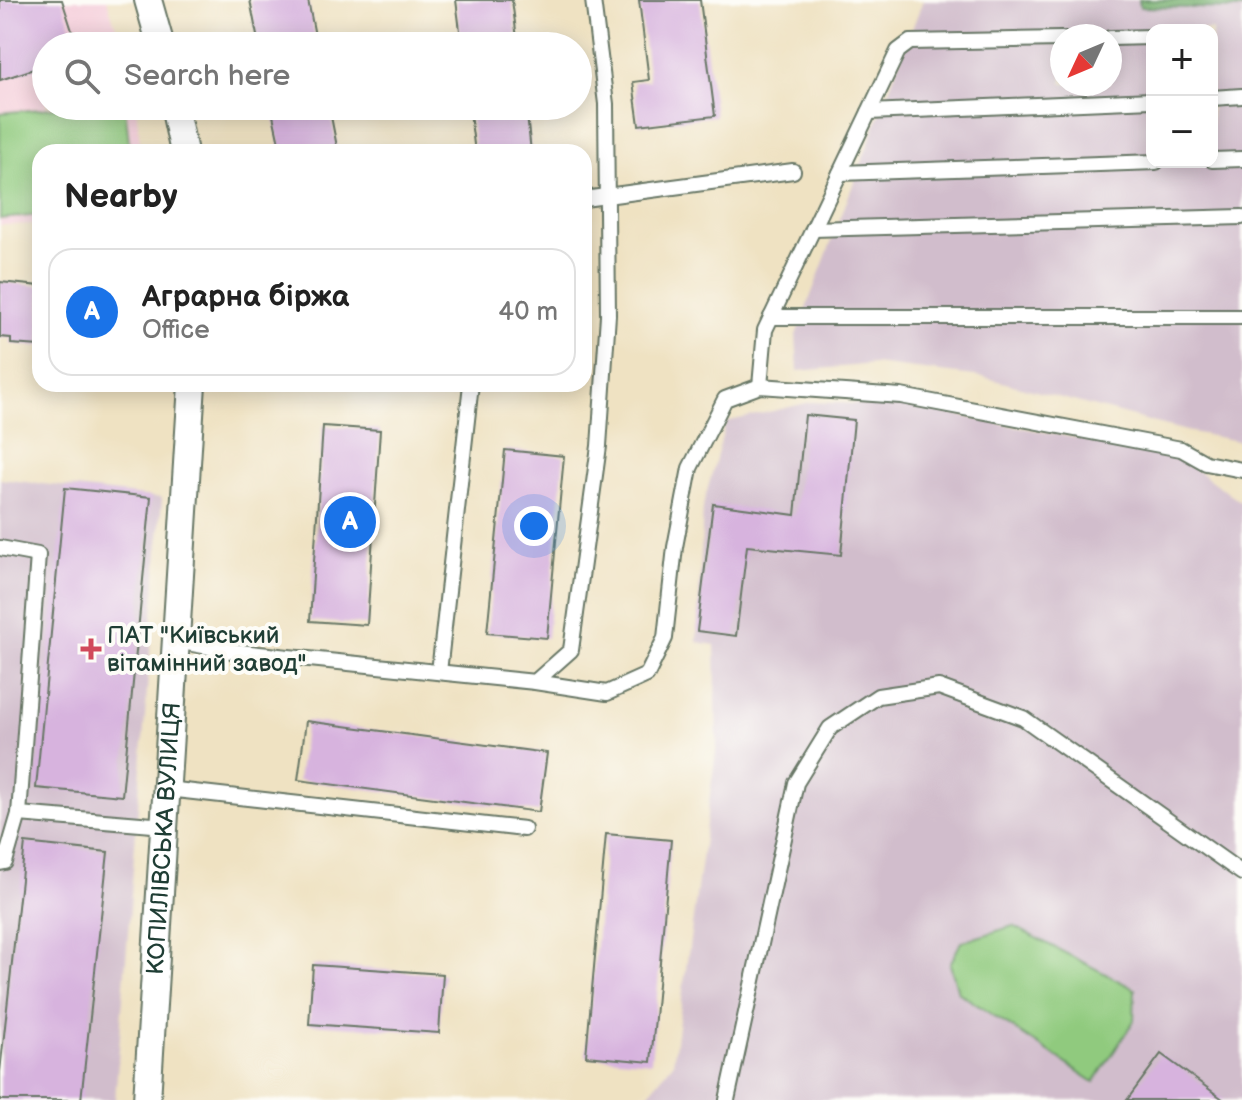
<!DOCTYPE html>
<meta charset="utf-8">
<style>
:root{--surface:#fff;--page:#f2f2f2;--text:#222;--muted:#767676;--line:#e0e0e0;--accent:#1a73e8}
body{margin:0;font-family:"Balsamiq Sans",sans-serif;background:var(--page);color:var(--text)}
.controls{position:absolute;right:24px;top:24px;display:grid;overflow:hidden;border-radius:16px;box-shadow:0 4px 20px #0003}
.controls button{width:72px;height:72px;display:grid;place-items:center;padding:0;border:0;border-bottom:2px solid var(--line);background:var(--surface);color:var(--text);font:40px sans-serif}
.compass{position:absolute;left:1050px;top:24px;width:72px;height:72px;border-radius:50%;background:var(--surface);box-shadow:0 4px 20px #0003;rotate:226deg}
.you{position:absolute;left:534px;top:526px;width:28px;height:28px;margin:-20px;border:6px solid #fff;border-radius:50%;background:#1a73e8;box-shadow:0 0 0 12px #1a73e833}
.badge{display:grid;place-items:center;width:52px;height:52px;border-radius:50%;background:var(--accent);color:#fff;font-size:26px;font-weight:700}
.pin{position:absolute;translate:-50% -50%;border:4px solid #fff;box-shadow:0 2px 8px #0006}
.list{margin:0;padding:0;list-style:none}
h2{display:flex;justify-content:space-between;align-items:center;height:104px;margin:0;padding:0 32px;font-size:34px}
h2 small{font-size:26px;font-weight:400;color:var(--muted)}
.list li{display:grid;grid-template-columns:52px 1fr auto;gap:24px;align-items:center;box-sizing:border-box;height:128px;margin:0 16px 16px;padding:0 16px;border:2px solid var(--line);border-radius:24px}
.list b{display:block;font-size:30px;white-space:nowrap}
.list p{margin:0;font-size:26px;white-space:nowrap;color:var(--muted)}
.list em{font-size:26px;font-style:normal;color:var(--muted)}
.icon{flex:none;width:44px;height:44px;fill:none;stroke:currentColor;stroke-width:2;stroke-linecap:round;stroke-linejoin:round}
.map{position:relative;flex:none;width:1242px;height:1100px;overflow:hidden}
.search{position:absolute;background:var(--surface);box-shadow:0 4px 20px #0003;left:32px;top:32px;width:560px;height:88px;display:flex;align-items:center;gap:20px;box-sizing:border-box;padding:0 28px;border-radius:44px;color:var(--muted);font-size:30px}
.panel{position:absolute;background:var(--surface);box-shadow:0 4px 20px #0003;left:32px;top:144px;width:560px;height:248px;border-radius:24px}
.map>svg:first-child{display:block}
</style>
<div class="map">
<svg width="1242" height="1100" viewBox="0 0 1242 1100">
<rect width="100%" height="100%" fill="#fdfcf7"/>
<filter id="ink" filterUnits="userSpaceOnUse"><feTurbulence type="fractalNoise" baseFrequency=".0125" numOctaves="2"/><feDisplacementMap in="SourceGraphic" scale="16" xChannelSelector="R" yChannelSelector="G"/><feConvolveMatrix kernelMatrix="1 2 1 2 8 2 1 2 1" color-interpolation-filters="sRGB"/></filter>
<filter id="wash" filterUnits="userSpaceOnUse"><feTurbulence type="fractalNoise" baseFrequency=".006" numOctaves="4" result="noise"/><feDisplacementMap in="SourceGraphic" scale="32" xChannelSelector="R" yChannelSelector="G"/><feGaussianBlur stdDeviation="1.8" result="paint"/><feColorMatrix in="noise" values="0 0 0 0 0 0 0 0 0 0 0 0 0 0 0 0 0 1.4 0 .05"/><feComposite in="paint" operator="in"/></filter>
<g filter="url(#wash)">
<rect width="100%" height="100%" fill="#efe2c2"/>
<!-- built -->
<polygon fill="#f5cfdb" points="0,0 107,0 122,46 46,46 46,106 136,106 141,152 40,152 40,224 0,225"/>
<!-- industrial -->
<g fill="#d1bdcc" fill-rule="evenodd">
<path d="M 923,0 L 1139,0 L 1141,7 L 1242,9 L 1242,442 L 1186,431 L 983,377 L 874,364 L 798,371 L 796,335 ZM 1152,30 L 1212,30 L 1212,162 L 1152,162 ZM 1062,36 L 1110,36 L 1110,84 L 1062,84 Z"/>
<polygon points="811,402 909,406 1180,458 1242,503 1242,1100 643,1100 673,1063 717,744 715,645 697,642 703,506 726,422"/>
<polygon points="0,479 162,498 115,1100 0,1100"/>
</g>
<!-- green -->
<g fill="#90ca7e" stroke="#588459" stroke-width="2">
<polygon points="70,106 125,106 130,152 40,152 40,215 0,219 0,113"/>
<polygon points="1013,926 1135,989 1134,1021 1094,1082 958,992 950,964 961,942"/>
</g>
<!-- forest -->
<polygon fill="#74ae6d" stroke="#4a7650" stroke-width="2" points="1139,0 1242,0 1242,9 1140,7"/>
<g id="blocks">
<!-- building -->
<g fill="#d7b3de">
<polygon points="0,0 62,0 77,46 46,46 46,65 0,80"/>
<polygon points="250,0 308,0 317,46 259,46"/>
<polygon points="456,0 512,0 518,46 462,46"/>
<polygon points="639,0 700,0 715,116 639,125 633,82 649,80"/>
<polygon points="271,106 329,106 338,152 281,152"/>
<polygon points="469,106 526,106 531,152 475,152"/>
<polygon points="0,282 40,286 40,346 11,344 11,338 0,337"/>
<polygon points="805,415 854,420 841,555 747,546 736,636 697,631 713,504 795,515"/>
<polygon points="323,426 380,430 367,625 310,621"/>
<polygon points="505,450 564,456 547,638 487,633"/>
<polygon points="65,488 151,497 122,796 36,788"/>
<polygon points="306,721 547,753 539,812 298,780"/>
<polygon points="606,834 671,840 651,1062 586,1056"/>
<polygon points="25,843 108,852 81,1100 0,1100 0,1072"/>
<polygon points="313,965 443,974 439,1033 309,1024"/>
<polygon points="1161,1054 1224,1100 1127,1100"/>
</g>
</g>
</g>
<g filter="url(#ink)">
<use href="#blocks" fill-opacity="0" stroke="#687766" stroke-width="2"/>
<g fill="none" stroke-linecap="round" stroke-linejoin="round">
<defs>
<g id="service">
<polyline points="1110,38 1152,37"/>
<polyline points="1212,98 1242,96"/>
<polyline points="869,112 1152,100"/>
<polyline points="1212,160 1242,159"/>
<polyline points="840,173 1156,162"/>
<polyline points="584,199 793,171"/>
<polyline points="813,229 1242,217"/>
<polyline points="771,317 1242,317"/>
<polyline points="760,386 765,330 898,51 910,42 1062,39"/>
<polyline points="0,548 38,555 19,814 5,862 0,863"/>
<polyline points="176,641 231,651 535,682 607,693 647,675 665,638 675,547 690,468 725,399 760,386 901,396 1181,449 1206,463 1242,470"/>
<polyline points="439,672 471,384"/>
<polyline points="535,682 571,650 599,446 608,315 606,104 593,0"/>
<polyline points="167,789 524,829"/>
<polyline points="19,814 165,826"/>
<polyline points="727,1100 796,783 830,728 878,696 939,687 1023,718 1242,873"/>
</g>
<g id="minor">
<polyline points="148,0 161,46"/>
<polyline points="174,106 184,152"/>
<path id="s1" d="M 147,1100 L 192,384"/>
</g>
</defs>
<!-- service casing -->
<use href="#service" stroke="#687766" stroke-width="18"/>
<!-- minor casing -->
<use href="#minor" stroke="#687766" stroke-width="30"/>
<!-- service -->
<use href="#service" stroke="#fff" stroke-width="14"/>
<!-- minor -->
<use href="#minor" stroke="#fff" stroke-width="26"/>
</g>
</g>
<!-- markers -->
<path fill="#d1495b" stroke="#fdfcf7" stroke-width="3" d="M87 637h8v8h8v8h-8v8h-8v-8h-8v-8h8z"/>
<g text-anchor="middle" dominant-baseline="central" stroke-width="8" stroke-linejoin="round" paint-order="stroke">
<!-- poi labels -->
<g font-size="24" fill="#1f3d34" stroke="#fdfcf7" text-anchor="start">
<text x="107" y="635">ПАТ "Київський<tspan x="107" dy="28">вітамінний завод"</tspan></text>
</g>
<!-- street labels -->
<g font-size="24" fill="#1f3d34" stroke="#fdfcf7">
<text stroke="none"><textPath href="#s1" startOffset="262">КОПИЛІВСЬКА ВУЛИЦЯ</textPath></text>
</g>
</g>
</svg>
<div class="controls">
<button>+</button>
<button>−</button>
</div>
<svg class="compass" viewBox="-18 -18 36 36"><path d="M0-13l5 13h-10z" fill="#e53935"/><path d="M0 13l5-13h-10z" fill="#767676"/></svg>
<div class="you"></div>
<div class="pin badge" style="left:350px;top:522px">A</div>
<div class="search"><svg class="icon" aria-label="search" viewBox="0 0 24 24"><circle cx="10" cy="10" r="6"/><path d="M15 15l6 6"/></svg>Search here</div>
<section class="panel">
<h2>Nearby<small></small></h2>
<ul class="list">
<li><span class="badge">A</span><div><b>Аграрна біржа</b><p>Office</p></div><em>40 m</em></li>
</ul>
</section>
</div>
